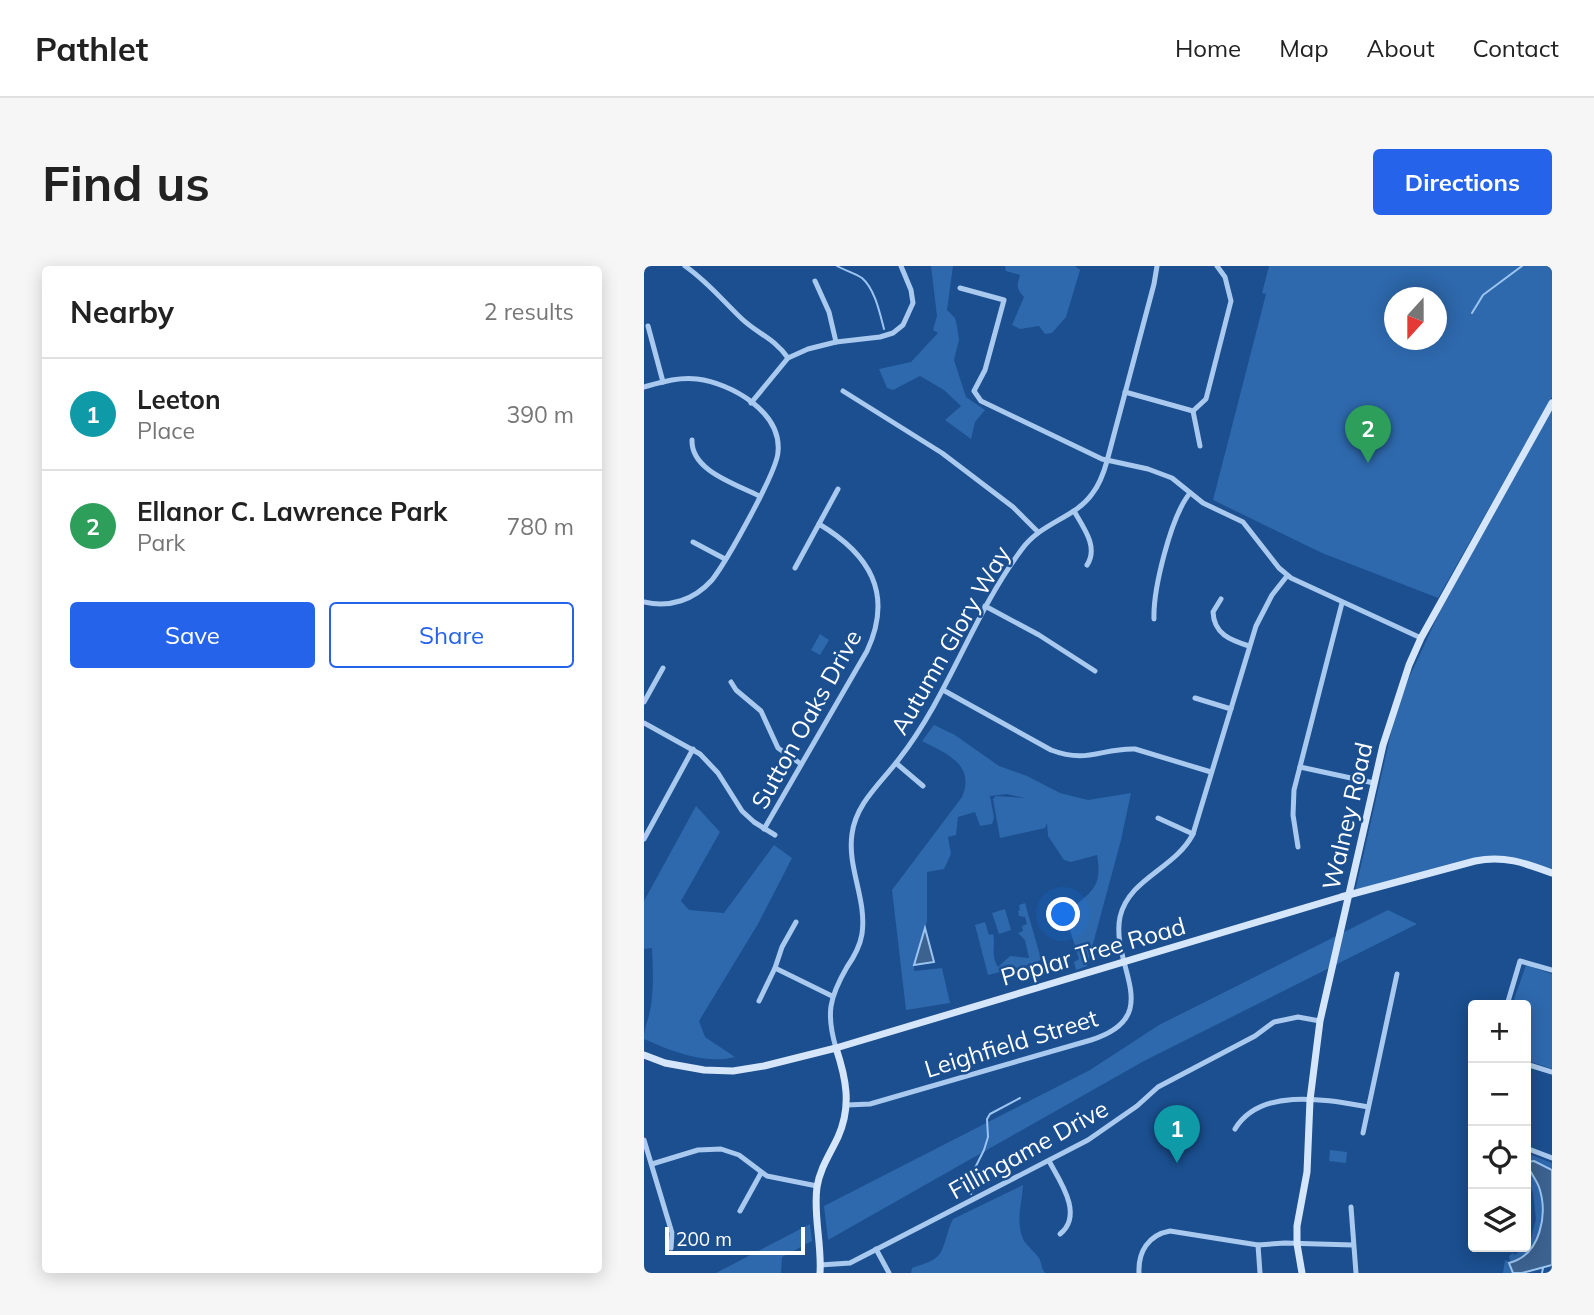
<!DOCTYPE html>
<meta charset="utf-8">
<style>
:root{--surface:#fff;--page:#f6f6f6;--text:#222;--muted:#767676;--line:#e0e0e0;--accent:#2563eb}
body{margin:0;font-family:Mulish,sans-serif;background:var(--page);color:var(--text)}
.controls{position:absolute;right:21px;bottom:21px;display:grid;overflow:hidden;border-radius:7px;box-shadow:0 4px 18px #0003}
.controls button{width:63px;height:63px;display:grid;place-items:center;padding:0;border:0;border-bottom:2px solid var(--line);background:var(--surface);color:var(--text);font:35px sans-serif}
.compass{position:absolute;left:740px;top:21px;width:63px;height:63px;border-radius:50%;background:var(--surface);box-shadow:0 4px 18px #0003;rotate:201deg}
.scale{position:absolute;left:21px;bottom:18px;width:140px;box-sizing:border-box;padding-left:7px;border:4px solid #fff;border-top:0;font-size:19px;line-height:24px;white-space:nowrap;color:#fff;-webkit-text-stroke:5px #1b4f8f;paint-order:stroke}
.you{position:absolute;left:420px;top:649px;width:24px;height:24px;margin:-18px;border:5px solid #fff;border-radius:50%;background:#1a73e8;box-shadow:0 0 0 10px #1a73e833}
.badge{display:grid;place-items:center;width:46px;height:46px;border-radius:50%;background:var(--accent);color:#fff;font-size:23px;font-weight:700}
.pin{position:absolute;translate:-50% -58px;filter:drop-shadow(0 2px 4px #0008)}
.pin::after{content:'';position:absolute;top:37px;width:24px;height:21px;background:inherit;clip-path:polygon(0 0,100% 0,50% 100%)}
.list{margin:0;padding:0;list-style:none}
h2{display:flex;justify-content:space-between;align-items:center;height:91px;margin:0;padding:0 28px;font-size:30px}
h2 small{font-size:23px;font-weight:400;color:var(--muted)}
.list li{display:grid;grid-template-columns:46px 1fr auto;gap:21px;align-items:center;box-sizing:border-box;height:112px;padding:0 28px;border-top:2px solid var(--line)}
.list b{display:block;font-size:26px;white-space:nowrap}
.list p{margin:0;font-size:23px;white-space:nowrap;color:var(--muted)}
.list em{font-size:23px;font-style:normal;color:var(--muted)}
.actions{display:flex;gap:14px;padding:21px 28px}
.actions a{flex:1;padding:16px 0;border:2px solid var(--accent);border-radius:7px;text-align:center;font-size:24px;color:var(--accent)}
.actions .main{background:var(--accent);color:#fff}
.icon{flex:none;width:38px;height:38px;fill:none;stroke:currentColor;stroke-width:2;stroke-linecap:round;stroke-linejoin:round}
.map{position:relative;flex:none;width:908px;height:1007px;overflow:hidden;border-radius:7px}
header{display:flex;align-items:center;gap:42px;box-sizing:border-box;height:98px;padding:0 35px;background:var(--surface);border-bottom:2px solid var(--line)}
header strong{font-size:33px}
nav{display:flex;gap:38px;margin-inline-start:auto;font-size:24px}
.intro{display:flex;align-items:center;justify-content:space-between;box-sizing:border-box;height:168px;padding:0 42px}
h1{margin:0;font-size:49px}
.button{padding:18px 32px;border-radius:7px;background:var(--accent);color:#fff;font-size:24px;font-weight:700}
main{display:flex;gap:42px;padding:0 42px}
aside{flex:1;background:var(--surface);border-radius:7px;box-shadow:0 4px 18px #0003}
.map>svg:first-child{display:block}
</style>
<header>
<strong>Pathlet</strong>
<nav><a>Home</a><a>Map</a><a>About</a><a>Contact</a></nav>
</header>
<div class="intro"><h1>Find us</h1><a class="button">Directions</a></div>
<main>
<aside>
<h2>Nearby<small>2 results</small></h2>
<ul class="list">
<li><span class="badge" style="background:#0f9aa8">1</span><div><b>Leeton</b><p>Place</p></div><em>390 m</em></li>
<li><span class="badge" style="background:#2e9e5b">2</span><div><b>Ellanor C. Lawrence Park</b><p>Park</p></div><em>780 m</em></li>
</ul>
<div class="actions"><a class="main">Save</a><a>Share</a></div>
</aside>
<div class="map">
<svg width="908" height="1007" viewBox="0 0 908 1007">
<rect width="100%" height="100%" fill="#1b4f8f"/>
<!-- green -->
<g fill="#2e69ad" fill-rule="evenodd">
<polygon points="287,0 309,0 303,44 311,52 313,60 315,74 310,94 322,131 341,144 331,156 327,173 301,154 317,140 300,124 276,110 249,124 243,122 235,103 267,96 294,67 289,64 293,50"/>
<path d="M 361,0 L 431,0 L 436,4 L 422,51 L 408,67 L 401,68 L 395,60 L 376,63 L 368,59 L 380,31 C 372,23 373,19 376,9 L 362,5 Z"/>
<path d="M 625,0 L 908,0 L 908,131 L 794,332 L 678,287 L 569,234 L 622,28 L 618,27 ZM 750,32 L 792,32 L 792,74 L 750,74 Z"/>
<polygon points="908,142 908,604 850,591 711,626 751,449 764,414 796,345"/>
<polygon points="176,368 185,374 176,389 167,384"/>
<path d="M 290,459 L 311,469 L 355,500 L 383,510 L 416,527 L 444,534 L 487,527 L 477,574 L 443,700 L 432,704 L 430,696 L 435,693 L 426,664 L 434,654 L 429,641 C 451,624 458,617 453,589 L 427,596 L 420,594 L 404,570 L 403,557 L 401,562 L 356,572 L 349,533 L 352,530 L 381,532 L 363,528 L 346,530 L 350,552 L 348,558 L 336,560 L 331,546 L 314,551 L 312,569 L 304,571 L 307,588 L 300,603 L 283,606 L 283,655 L 270,699 L 270,705 L 298,702 L 306,737 L 262,744 L 248,624 L 318,531 C 332,498 301,487 278,475 Z"/>
<path d="M 52,540 L 76,566 L 37,635 L 45,644 L 80,647 L 130,579 L 148,592 L 114,658 L 55,755 L 61,771 L 91,791 C 62,799 27,785 0,773 C 0,762 4,755 6,745 C 10,725 9,703 8,682 L 0,683 L 0,635 Z"/>
<path d="M 381,637 L 397,693 L 392,697 L 344,709 L 331,659 L 341,656 L 345,669 L 349,668 C 352,680 346,687 354,701 L 366,690 L 385,692 L 381,674 L 374,667 L 379,665 L 378,660 L 383,658 L 381,651 L 375,650 L 374,645 L 376,644 L 375,639 Z"/>
<polygon points="361,643 367,664 355,668 348,647"/>
<polygon points="744,644 773,658 500,795 184,974 180,940 446,804 515,759"/>
<polygon points="882,699 908,708 908,803 882,794 882,739 868,739"/>
<polygon points="686,884 703,886 702,897 685,895"/>
<path d="M 882,887 L 908,897 L 908,904 L 890,895 L 886,897 C 885,908 892,912 895,922 C 902,949 898,988 866,998 L 869,1007 L 859,1007 L 861,994 L 866,996 L 865,990 L 869,987 L 871,989 L 886,977 L 892,953 L 889,926 L 882,912 Z"/>
<path d="M 379,919 C 378,939 371,956 380,975 C 384,981 391,986 395,992 C 398,997 397,1002 401,1007 L 267,1007 L 268,1002 C 276,999 288,996 294,990 C 301,983 303,964 309,953 Z"/>
<polygon points="166,958 168,975 138,991 137,1007 72,1007"/>
</g>
<!-- water -->
<g fill="#3c6290" stroke="#9cc4f0" stroke-width="2">
<polygon points="281,662 290,696 270,699"/>
<path d="M 890,895 L 908,904 L 908,999 L 878,1007 L 869,1007 L 865,997 C 897,989 904,948 895,921 C 892,913 885,905 882,896 Z"/>
</g>
<g fill="none" stroke-linecap="round" stroke-linejoin="round">
<!-- stream -->
<g stroke="#9cc4f0" stroke-width="2">
<path d="M 193,0 C 200,4 212,8 218,12 C 231,23 236,48 240,63"/>
<polyline points="828,47 839,29 878,0"/>
<polyline points="327,928 331,902 340,884 344,871 343,853 346,848 376,832"/>
<polyline points="898,1007 899,1002"/>
</g>
<!-- street -->
<g stroke="#a9c9ee" stroke-width="5">
<path d="M 41,0 C 64,16 78,34 98,53 C 114,68 130,72 144,92"/>
<polyline points="171,15 185,46 192,76"/>
<polyline points="316,22 360,34 341,104 330,125 337,135 458,193 504,203 528,212 559,237 599,256 635,302 647,312 777,372"/>
<polyline points="4,60 19,116"/>
<path d="M 0,121 C 18,116 34,111 53,113 C 87,117 138,146 134,186 C 133,206 82,296 68,314 C 50,334 26,342 0,336"/>
<polyline points="199,125 298,187 369,241 394,266"/>
<polyline points="481,126 549,145 556,180"/>
<polyline points="107,137 144,92 164,83 192,76 236,71 249,67 259,59 269,37 267,24 257,0"/>
<polyline points="549,145 562,133 587,35 581,11 573,0"/>
<path d="M 48,174 C 47,205 92,218 115,230"/>
<path d="M 430,245 C 439,261 455,281 443,299"/>
<polyline points="49,276 81,293"/>
<polyline points="151,302 194,223"/>
<path d="M 577,333 L 569,346 C 570,368 586,374 605,380"/>
<polyline points="341,340 395,369 451,405"/>
<path d="M 510,353 C 509,323 527,250 546,227"/>
<polyline points="87,416 92,424 117,445 134,482 157,498"/>
<path d="M 299,424 L 407,484 C 444,498 457,482 491,483 L 567,506"/>
<polyline points="551,432 587,443"/>
<polyline points="0,436 19,402"/>
<polyline points="0,457 56,488 74,507 98,545 110,556 131,569"/>
<polyline points="252,497 279,520"/>
<polyline points="656,501 730,517"/>
<polyline points="514,552 549,568"/>
<path d="M 120,563 L 223,385 C 250,327 225,288 175,258"/>
<polyline points="0,573 49,483"/>
<polyline points="654,581 649,549 650,524 698,337"/>
<polyline points="131,702 188,730"/>
<polyline points="115,735 131,702 138,681 152,656"/>
<polyline points="863,739 876,695 908,704"/>
<path d="M 192,782 C 182,748 185,732 203,701 C 210,691 216,680 218,668 C 223,633 203,602 208,568 C 212,537 237,517 255,493 C 305,429 329,348 378,283 C 398,256 431,252 448,228 C 456,218 460,206 463,195 L 510,18 L 513,0"/>
<polyline points="882,798 908,806"/>
<path d="M 203,839 L 226,838 L 447,774 C 523,750 466,700 476,651 C 485,612 531,603 549,568 L 612,360 L 628,329 L 643,310"/>
<path d="M 591,863 C 617,820 684,834 724,841"/>
<polyline points="719,867 753,708"/>
<polyline points="0,874 28,967 27,982"/>
<polyline points="882,882 908,892"/>
<path d="M 405,895 C 416,915 440,949 416,968"/>
<polyline points="8,898 54,884 77,883 95,889 123,910 173,920"/>
<polyline points="707,941 712,1007"/>
<polyline points="96,945 117,907"/>
<polyline points="614,979 616,1007"/>
<polyline points="232,983 245,1007"/>
<polyline points="176,999 206,997 444,874 493,840 514,821 611,770 630,756 654,751 676,755"/>
<path d="M 495,1007 C 494,986 504,969 526,965 L 614,979 L 641,977 L 709,979"/>
</g>
<!-- secondary -->
<g stroke="#d6e6fa" stroke-width="7">
<path d="M 0,789 L 21,797 L 60,804 L 89,805 L 120,800 L 192,782 L 697,631 L 831,595 C 860,589 881,597 908,607"/>
<path d="M 176,1007 C 178,978 169,949 173,921 C 176,902 186,888 194,871 C 208,840 202,812 192,782"/>
<polyline points="658,1007 653,978 653,960 663,906 666,834 676,755 739,479 765,399 777,372 908,137"/>
</g>
</g>
<g text-anchor="middle" dominant-baseline="central" stroke-width="5" stroke-linejoin="round" paint-order="stroke">
<!-- street labels -->
<g font-size="24" fill="#fff" stroke="#1b4f8f">
<text transform="translate(306 374) rotate(-60)">Autumn Glory Way</text>
<text transform="translate(162 453) rotate(-61)">Sutton Oaks Drive</text>
<text transform="translate(703 550) rotate(-77)">Walney Road</text>
<text transform="translate(449 685) rotate(-16)">Poplar Tree Road</text>
<text transform="translate(367 777) rotate(-17)">Leighfield Street</text>
<text transform="translate(384 883) rotate(-29)">Fillingame Drive</text>
</g>
</g>
</svg>
<div class="controls">
<button>+</button>
<button>−</button>
<button><svg class="icon" aria-label="locate" viewBox="0 0 24 24"><circle cx="12" cy="12" r="6"/><path d="M12 2v4M12 18v4M2 12h4M18 12h4"/></svg></button>
<button><svg class="icon" aria-label="layers" viewBox="0 0 24 24"><path d="M12 4l9 5-9 5-9-5zM3 14l9 5 9-5"/></svg></button>
</div>
<svg class="compass" viewBox="-18 -18 36 36"><path d="M0-13l5 13h-10z" fill="#e53935"/><path d="M0 13l5-13h-10z" fill="#767676"/></svg>
<div class="scale">200 m</div>
<div class="you"></div>
<div class="pin badge" style="left:533px;top:897px;background:#0f9aa8">1</div>
<div class="pin badge" style="left:724px;top:197px;background:#2e9e5b">2</div>
</div>
</main>
